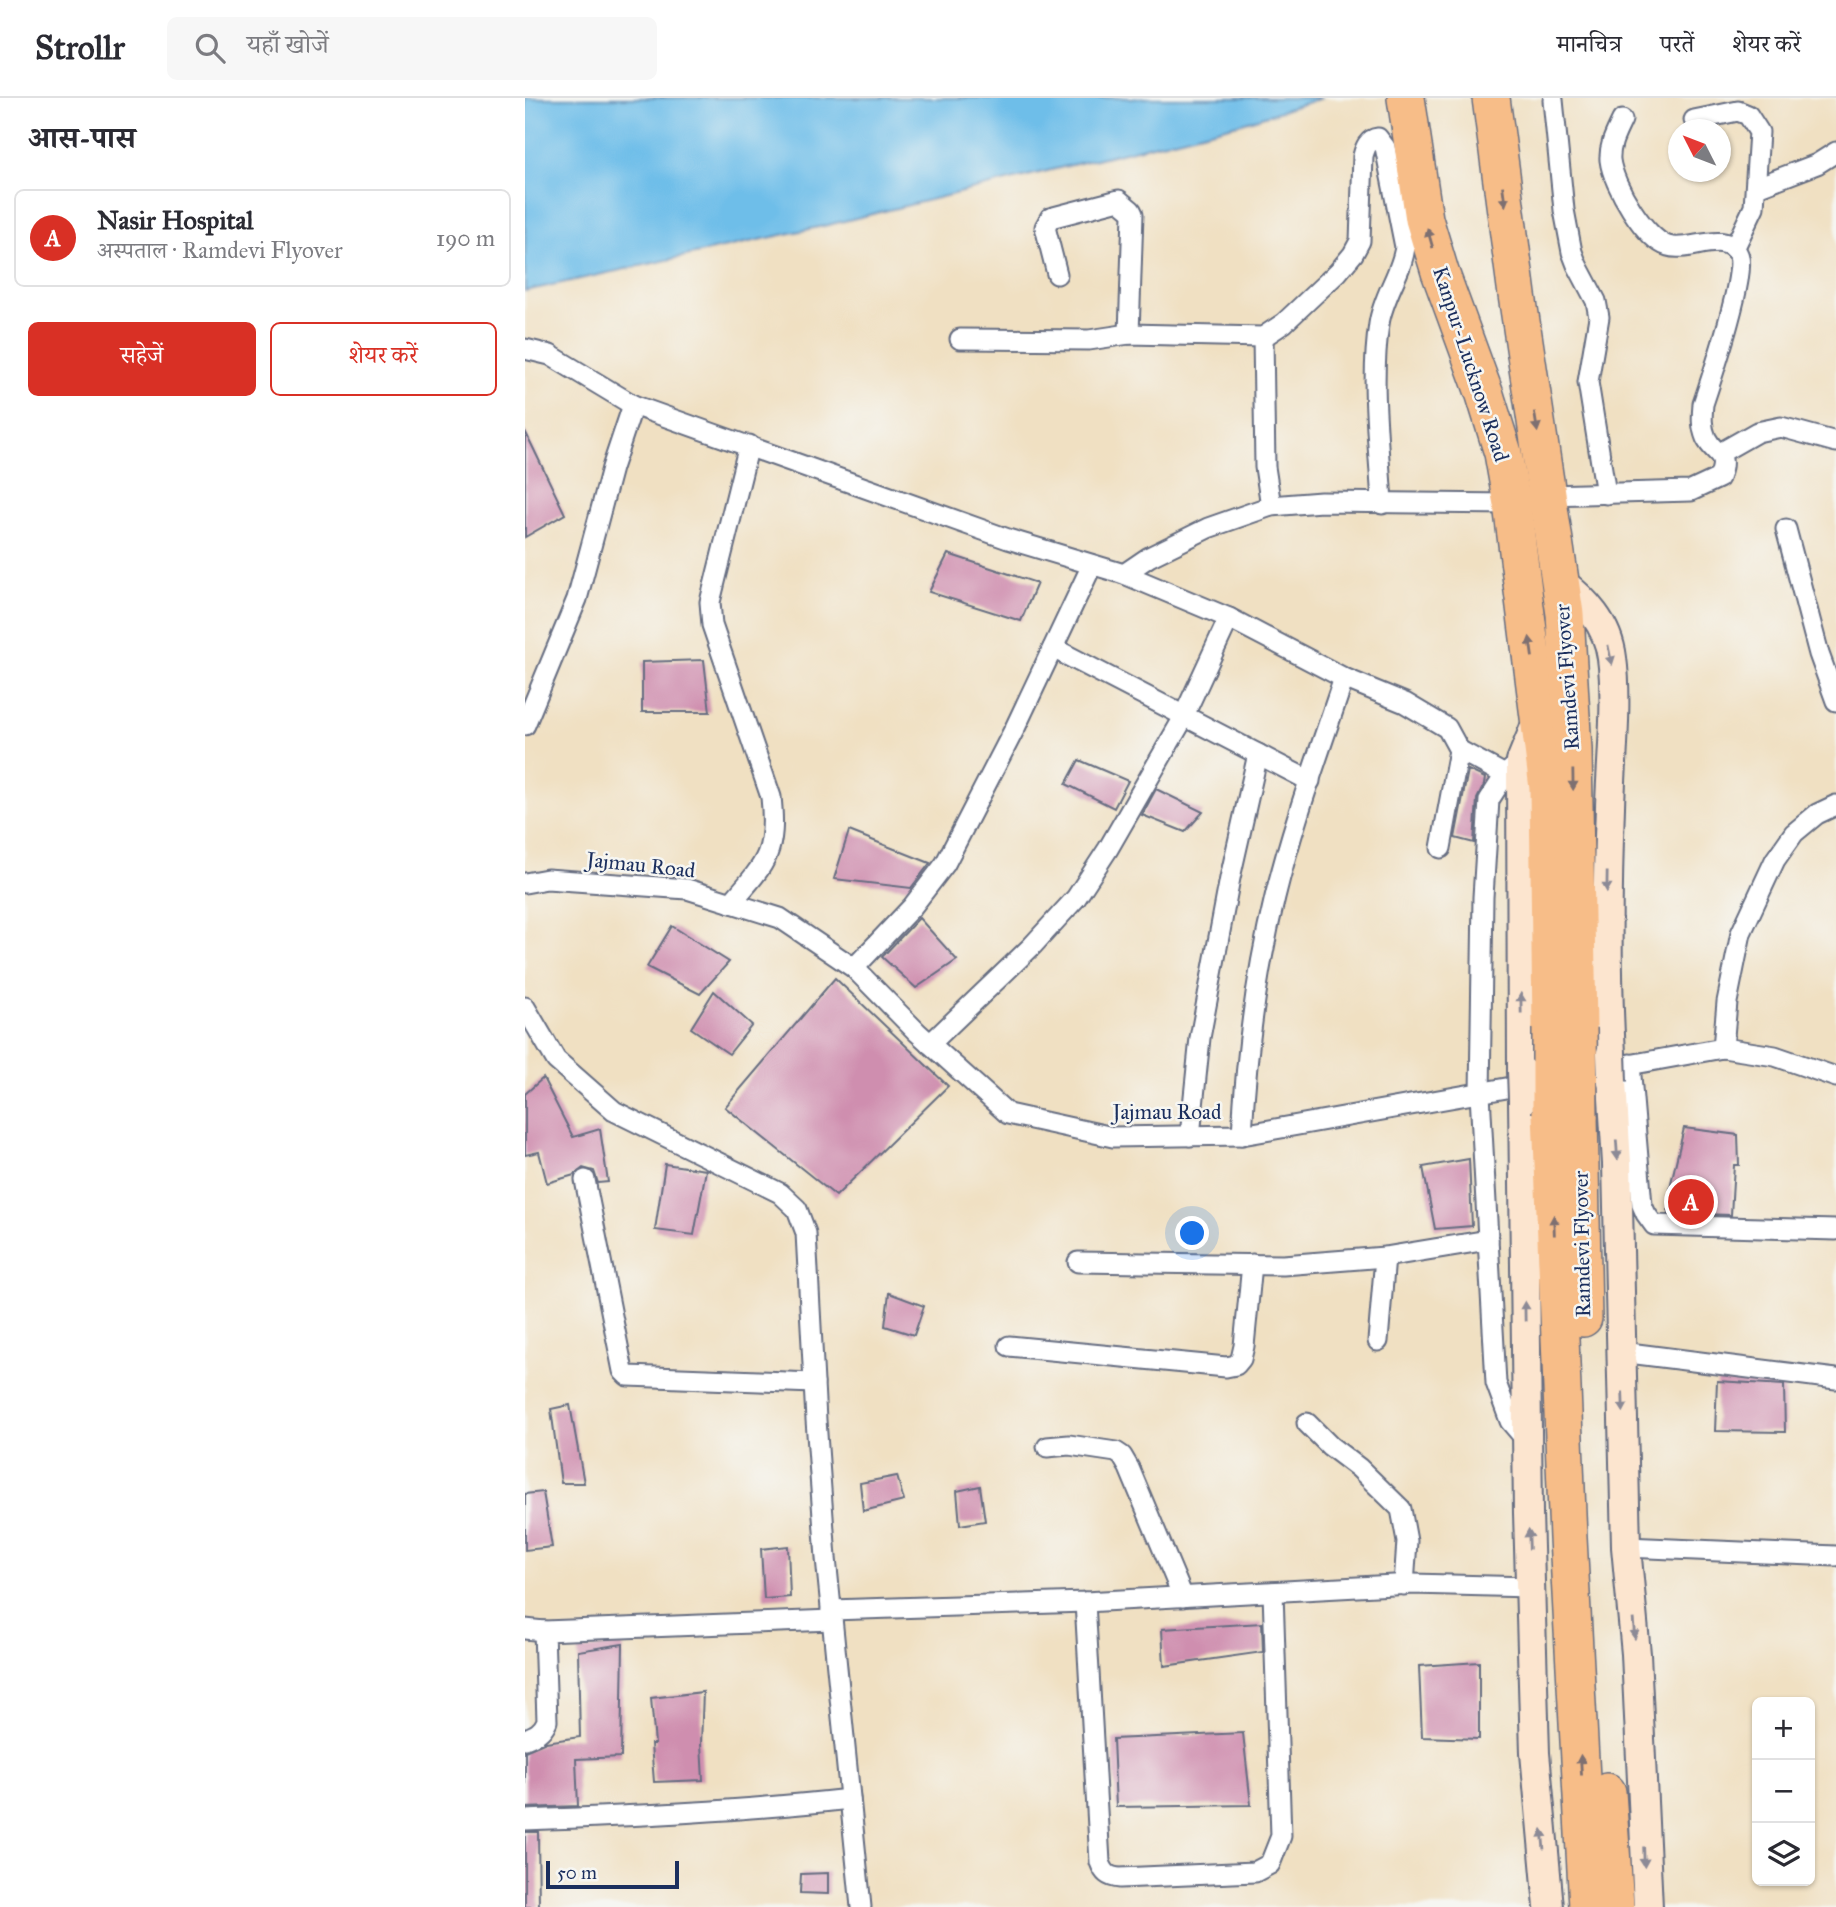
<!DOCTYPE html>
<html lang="hi">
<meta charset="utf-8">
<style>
:root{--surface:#fff;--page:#f7f7f7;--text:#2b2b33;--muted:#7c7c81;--line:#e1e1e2;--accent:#d93025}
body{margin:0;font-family:"IM FELL Great Primer","Noto Serif Devanagari",serif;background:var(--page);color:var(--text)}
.controls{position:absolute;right:21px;bottom:21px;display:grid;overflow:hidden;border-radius:10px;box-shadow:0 2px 5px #0004}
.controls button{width:63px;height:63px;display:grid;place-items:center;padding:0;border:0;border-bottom:2px solid var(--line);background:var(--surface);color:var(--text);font:35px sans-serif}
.compass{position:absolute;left:1143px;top:21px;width:63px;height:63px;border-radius:50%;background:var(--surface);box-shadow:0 2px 5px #0004;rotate:312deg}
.scale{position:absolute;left:21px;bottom:18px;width:133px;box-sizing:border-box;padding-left:7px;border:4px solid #1b2f5e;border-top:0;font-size:19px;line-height:24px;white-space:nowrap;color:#1b2f5e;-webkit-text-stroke:5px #f6f6f2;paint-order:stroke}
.you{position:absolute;left:668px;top:1136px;width:24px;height:24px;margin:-18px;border:5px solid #fff;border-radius:50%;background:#1a73e8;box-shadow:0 0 0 10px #1a73e833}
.badge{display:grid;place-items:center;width:46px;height:46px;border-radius:50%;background:var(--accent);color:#fff;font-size:23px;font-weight:700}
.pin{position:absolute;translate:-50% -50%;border:4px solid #fff;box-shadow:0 2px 7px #0006}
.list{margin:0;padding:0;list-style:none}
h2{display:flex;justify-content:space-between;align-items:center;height:91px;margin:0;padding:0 28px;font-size:30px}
h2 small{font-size:23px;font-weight:400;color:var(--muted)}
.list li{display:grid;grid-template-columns:46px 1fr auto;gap:21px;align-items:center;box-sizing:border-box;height:98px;margin:0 14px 14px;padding:0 14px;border:2px solid var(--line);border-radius:10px}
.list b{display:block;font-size:26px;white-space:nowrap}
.list p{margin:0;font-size:23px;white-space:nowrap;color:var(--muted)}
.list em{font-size:23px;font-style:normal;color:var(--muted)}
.actions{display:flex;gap:14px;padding:21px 28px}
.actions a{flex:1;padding:16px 0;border:2px solid var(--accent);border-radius:10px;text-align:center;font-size:24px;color:var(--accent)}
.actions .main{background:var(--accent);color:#fff}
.icon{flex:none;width:38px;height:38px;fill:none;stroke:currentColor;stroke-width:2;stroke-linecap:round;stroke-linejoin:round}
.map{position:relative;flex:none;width:1311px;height:1809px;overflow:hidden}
header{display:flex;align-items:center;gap:42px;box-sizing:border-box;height:98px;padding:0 35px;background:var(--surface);border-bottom:2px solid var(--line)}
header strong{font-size:33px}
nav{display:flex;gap:38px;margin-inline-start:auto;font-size:24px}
.search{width:490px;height:63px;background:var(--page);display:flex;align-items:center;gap:18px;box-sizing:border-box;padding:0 24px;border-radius:10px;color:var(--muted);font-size:26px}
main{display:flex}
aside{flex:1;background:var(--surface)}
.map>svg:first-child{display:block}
</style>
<header>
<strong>Strollr</strong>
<div class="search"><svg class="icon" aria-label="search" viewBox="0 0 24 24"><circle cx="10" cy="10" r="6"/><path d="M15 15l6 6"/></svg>यहाँ खोजें</div>
<nav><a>मानचित्र</a><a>परतें</a><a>शेयर करें</a></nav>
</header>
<main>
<aside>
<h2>आस-पास<small></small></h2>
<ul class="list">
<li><span class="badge">A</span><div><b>Nasir Hospital</b><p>अस्पताल · Ramdevi Flyover</p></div><em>190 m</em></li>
</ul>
<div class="actions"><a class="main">सहेजें</a><a>शेयर करें</a></div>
</aside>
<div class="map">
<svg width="1311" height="1809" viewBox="0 0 1311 1809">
<rect width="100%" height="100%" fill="#f6f6f2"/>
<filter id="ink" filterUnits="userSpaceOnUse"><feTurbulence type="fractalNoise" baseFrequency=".0143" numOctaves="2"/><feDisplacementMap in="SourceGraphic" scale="14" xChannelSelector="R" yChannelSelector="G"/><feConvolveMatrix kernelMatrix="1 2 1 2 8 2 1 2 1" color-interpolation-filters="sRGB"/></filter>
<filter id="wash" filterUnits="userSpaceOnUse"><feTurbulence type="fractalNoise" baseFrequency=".00686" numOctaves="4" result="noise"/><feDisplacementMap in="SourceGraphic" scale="28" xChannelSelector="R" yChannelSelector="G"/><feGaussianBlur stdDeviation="1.57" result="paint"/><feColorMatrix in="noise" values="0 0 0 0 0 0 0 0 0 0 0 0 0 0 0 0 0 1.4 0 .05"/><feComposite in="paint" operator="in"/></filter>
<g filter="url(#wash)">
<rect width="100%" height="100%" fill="#f0e0c2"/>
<!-- water -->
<polygon fill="#6ebee9" stroke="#4476a4" stroke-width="2" points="0,0 797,0 717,25 303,127 0,193"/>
<g id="blocks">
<!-- building -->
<g fill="#cf8eaf">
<polygon points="0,333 40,416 0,439"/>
<polygon points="423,456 512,485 496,523 404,494"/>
<polygon points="179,562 185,614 117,614 117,564"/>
<polygon points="554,662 603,683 589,710 541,686"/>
<polygon points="943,672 960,680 959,687 952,701 949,745 930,740"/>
<polygon points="631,691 678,714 660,734 617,717"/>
<polygon points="324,733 405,765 386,790 309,781"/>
<polygon points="394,820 432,862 391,890 357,859"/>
<polygon points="147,828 204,864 175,896 122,869"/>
<polygon points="310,880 423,988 311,1098 200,1009"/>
<polygon points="189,893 227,927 204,956 166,930"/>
<polygon points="18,980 48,1039 75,1031 83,1084 73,1085 69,1073 58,1070 49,1077 22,1085 14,1054 0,1057 0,996"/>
<polygon points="1159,1030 1213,1037 1214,1067 1209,1067 1206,1117 1143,1115 1146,1085"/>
<polygon points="944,1061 947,1128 910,1131 898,1069"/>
<polygon points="140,1066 181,1072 169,1137 130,1132"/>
<polygon points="364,1195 399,1208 389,1237 360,1228"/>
<polygon points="1192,1283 1259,1287 1260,1334 1190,1333"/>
<polygon points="45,1307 59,1385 36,1385 26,1311"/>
<polygon points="372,1378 379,1403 338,1413 335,1385"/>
<polygon points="455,1388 460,1423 435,1427 432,1393"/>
<polygon points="18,1394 27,1449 0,1452 0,1396"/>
<polygon points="263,1448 265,1499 239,1501 236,1451"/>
<polygon points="737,1525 738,1554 639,1568 637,1531"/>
<polygon points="98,1546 96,1659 51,1661 53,1708 0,1710 0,1653 21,1644 55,1639 53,1553"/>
<polygon points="954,1564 954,1641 897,1639 894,1568"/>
<polygon points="178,1594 176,1646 178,1682 129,1684 126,1646 130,1646 126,1600"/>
<polygon points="718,1635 726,1707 591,1709 588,1641"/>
<polygon points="0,1734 13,1734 14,1809 0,1809"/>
<polygon points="303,1775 303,1796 275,1795 276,1776"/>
</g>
</g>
</g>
<g filter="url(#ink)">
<use href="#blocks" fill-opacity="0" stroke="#666d81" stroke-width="2"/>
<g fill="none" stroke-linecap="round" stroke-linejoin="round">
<defs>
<g id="street">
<polyline points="1028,2 1039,112 1047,154 1052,167 1071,203 1074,219 1063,284 1081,396"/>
<polyline points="1169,22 1213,13 1223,17 1234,34 1229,109 1209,151"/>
<polyline points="1232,89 1292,66 1311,54"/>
<polyline points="532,176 520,129 525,120 594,102 606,112 608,116 604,236"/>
<polyline points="738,239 740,369 746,408"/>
<path d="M 435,241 L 564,242 L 604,236 L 738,239 L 759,225 L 813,174 L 828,156 L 835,143 L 838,58 C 840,50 843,41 853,40 L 860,49 L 880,149 C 877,174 858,198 854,226 C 845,285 854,346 857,406"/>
<polyline points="0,251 25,257 108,307 483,441 599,476 704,520 819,580 880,605 922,630 934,652 916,750"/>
<polyline points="1195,355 1232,334 1256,329 1311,344"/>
<polyline points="1261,431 1294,556 1311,603"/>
<path d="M 599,476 L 624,459 L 683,430 L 746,408 L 796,404 L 987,406 L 1023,397 L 1166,393 L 1194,380 C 1204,354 1190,358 1181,340 C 1176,328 1177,318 1178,306 C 1186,282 1223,173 1213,156 C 1200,131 1164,155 1143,148 C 1120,141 1088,87 1085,62 C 1084,47 1091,35 1097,22"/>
<polyline points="528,550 785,683"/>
<polyline points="0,627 52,501 87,370 108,307"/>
<polyline points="934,652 980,677"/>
<polyline points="996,663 980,677 964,702 958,799 955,996 971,1285 985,1323 1002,1343"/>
<polyline points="0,785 22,781 162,791 255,820 329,870 392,934 483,1016 588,1039 717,1037 1009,985"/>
<path d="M 206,805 C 241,765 252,755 246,699 L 187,527 L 185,504 L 224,347"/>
<polyline points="329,870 387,809 420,766 490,630 567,467"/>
<polyline points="0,909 31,962 89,1013 255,1095 272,1111 281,1135 291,1322 301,1460 336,1809"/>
<polyline points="405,946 507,848 551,800 583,751 655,626 704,520"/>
<polyline points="1198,950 1202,904 1216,835 1250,762 1269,735 1292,716 1311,707"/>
<polyline points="1105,966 1117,1107 1121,1116 1129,1127 1311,1132"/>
<polyline points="1076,972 1198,950 1250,958 1311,979"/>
<path d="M 717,1037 C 721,956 731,877 750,799 C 768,725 795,652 819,580"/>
<polyline points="665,1038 675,940 705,780 733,656"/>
<polyline points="60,1082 98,1273 103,1278 289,1285"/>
<polyline points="553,1164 758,1167 860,1159 963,1142"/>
<polyline points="853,1243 860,1159"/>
<polyline points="484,1248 701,1269 711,1267 716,1261 719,1248 727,1166"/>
<polyline points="1096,1254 1311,1281"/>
<polyline points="782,1325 805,1348 834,1370 876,1411 882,1443 879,1487"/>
<polyline points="522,1349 544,1347 591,1354 597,1358 604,1370 658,1499"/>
<polyline points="1101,1449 1311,1458"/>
<path d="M 560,1504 L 575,1764 C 579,1775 583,1779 595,1780 L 730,1774 L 745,1766 L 756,1738 L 748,1494"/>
<polyline points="306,1512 560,1504 887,1486 1006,1489"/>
<polyline points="0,1531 19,1533"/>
<path d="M 0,1641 C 11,1637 17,1634 22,1623 L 19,1533 L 307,1522"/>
<path d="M 0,1722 C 108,1718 217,1713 325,1701"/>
</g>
<g id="secondary">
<path d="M 1035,483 C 1060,502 1083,526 1087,560 C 1093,605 1086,663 1085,709 C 1082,791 1081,873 1086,955"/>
<polyline points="997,973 996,663 1014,619"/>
<polyline points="1087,984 1092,1066 1101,1449 1111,1556 1123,1809"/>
<polyline points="998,1002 1003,1415 1010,1655 1024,1809"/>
</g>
<g id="highway">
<polyline points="881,0 899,121 915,174 960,297 978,355 987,406 1023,690 1026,931"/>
<polyline points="966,0 992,197 1040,516 1048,652 1053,930"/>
<polyline points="1026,1015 1043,1440 1063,1809"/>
<polyline points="1054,1018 1058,1220"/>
<polyline points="1082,1694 1090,1809"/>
</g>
</defs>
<!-- street casing -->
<use href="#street" stroke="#666d81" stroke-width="23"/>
<!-- secondary casing -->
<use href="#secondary" stroke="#666d81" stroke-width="32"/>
<!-- highway casing -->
<use href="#highway" stroke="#666d81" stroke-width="40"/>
<!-- street -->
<use href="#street" stroke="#fff" stroke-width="19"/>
<!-- secondary -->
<use href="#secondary" stroke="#fce5cf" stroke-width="28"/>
<!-- highway -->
<use href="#highway" stroke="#f7bd88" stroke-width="37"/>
<defs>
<g id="secondary-bridge">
<polyline points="1086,955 1087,984"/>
<polyline points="997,973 998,1002"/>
</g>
<g id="highway-bridge">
<polyline points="1053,930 1054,1018"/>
<polyline points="1026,931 1026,1015"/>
</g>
</defs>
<!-- secondary-bridge casing -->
<use href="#secondary-bridge" stroke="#666d81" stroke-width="32" stroke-linecap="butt"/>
<!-- highway-bridge casing -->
<use href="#highway-bridge" stroke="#666d81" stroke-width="40" stroke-linecap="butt"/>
<!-- secondary-bridge -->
<use href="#secondary-bridge" stroke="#fce5cf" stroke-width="28"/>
<!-- highway-bridge -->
<use href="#highway-bridge" stroke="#f7bd88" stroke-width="37"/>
</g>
<!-- one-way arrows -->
<defs><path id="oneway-solid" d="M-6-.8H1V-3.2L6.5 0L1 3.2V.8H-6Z" transform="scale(1.75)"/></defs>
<g fill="#7e6f71">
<use href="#oneway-solid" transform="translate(979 98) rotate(82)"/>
<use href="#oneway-solid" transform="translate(905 140) rotate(-106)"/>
<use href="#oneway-solid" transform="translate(1011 324) rotate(81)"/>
<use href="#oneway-solid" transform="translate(1006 549) rotate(-98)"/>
<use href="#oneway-solid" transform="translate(1048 682) rotate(89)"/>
<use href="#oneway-solid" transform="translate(1029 1127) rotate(-92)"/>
<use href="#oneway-solid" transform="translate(1056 1667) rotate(-93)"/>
</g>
<g fill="#8c8a96">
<use href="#oneway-solid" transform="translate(1085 557) rotate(78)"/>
<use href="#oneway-solid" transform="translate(1082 784) rotate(91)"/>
<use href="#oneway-solid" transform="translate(996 905) rotate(-91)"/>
<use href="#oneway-solid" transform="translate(1092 1052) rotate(86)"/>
<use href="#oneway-solid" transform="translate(1000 1213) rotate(-91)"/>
<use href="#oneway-solid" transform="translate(1098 1304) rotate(88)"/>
<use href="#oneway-solid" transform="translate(1004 1441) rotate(-92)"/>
<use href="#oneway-solid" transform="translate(1109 1531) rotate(85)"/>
<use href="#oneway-solid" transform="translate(1018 1741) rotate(-95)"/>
<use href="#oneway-solid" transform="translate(1119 1759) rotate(88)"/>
</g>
</g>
<g text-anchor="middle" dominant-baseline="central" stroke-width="5" stroke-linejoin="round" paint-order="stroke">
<!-- street labels -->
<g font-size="21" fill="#1b2f5e" stroke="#f6f6f2">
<text transform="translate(946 266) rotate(72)">Kanpur-Lucknow Road</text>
<text transform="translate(1042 579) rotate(-94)">Ramdevi Flyover</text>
<text transform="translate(116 767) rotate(6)">Jajmau Road</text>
<text x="642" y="1014">Jajmau Road</text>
<text transform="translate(1057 1146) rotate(-91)">Ramdevi Flyover</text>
</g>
</g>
</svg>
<div class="controls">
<button>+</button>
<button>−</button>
<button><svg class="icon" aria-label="layers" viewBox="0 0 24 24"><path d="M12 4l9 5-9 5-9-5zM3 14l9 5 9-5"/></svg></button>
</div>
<svg class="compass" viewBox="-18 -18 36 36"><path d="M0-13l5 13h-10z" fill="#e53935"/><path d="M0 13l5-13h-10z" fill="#7c7c81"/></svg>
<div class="scale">50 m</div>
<div class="you"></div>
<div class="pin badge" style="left:1166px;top:1104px">A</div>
</div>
</main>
